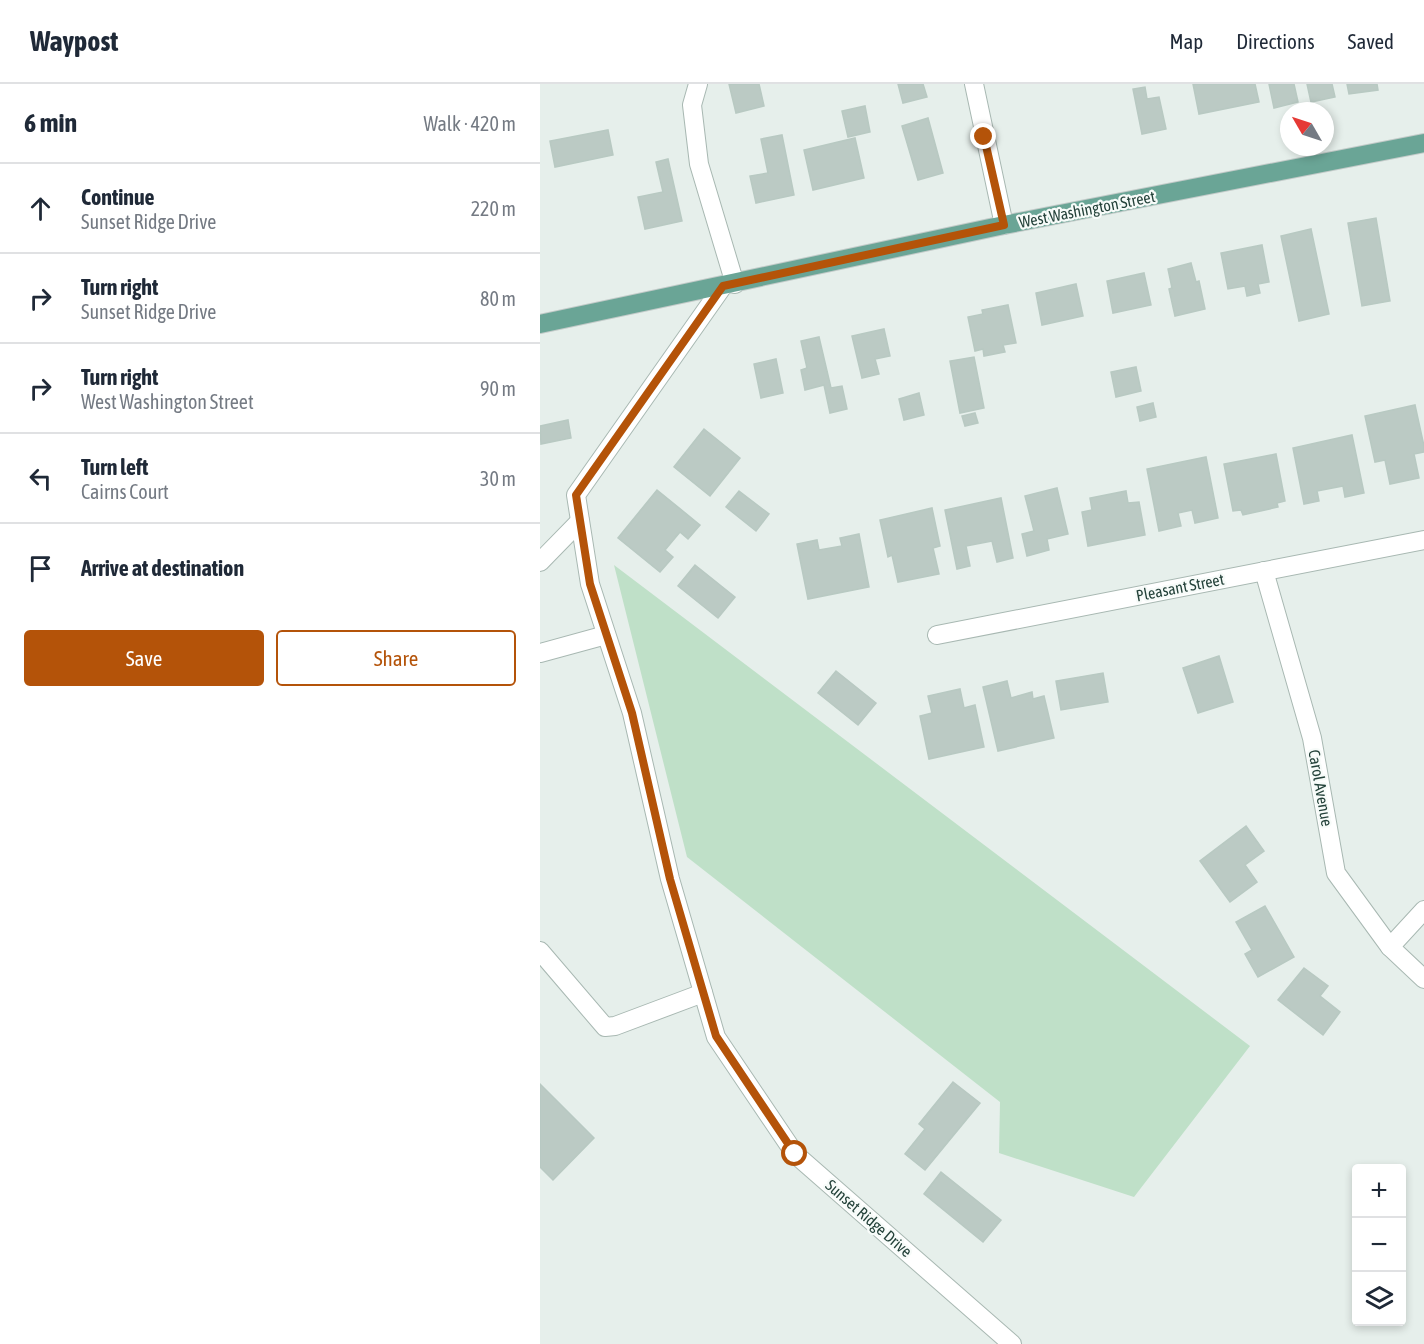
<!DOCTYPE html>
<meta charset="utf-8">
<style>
:root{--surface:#fff;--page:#f6f6f7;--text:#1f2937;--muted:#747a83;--line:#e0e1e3;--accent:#b45309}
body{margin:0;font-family:"Asap Condensed",sans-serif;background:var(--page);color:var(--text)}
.controls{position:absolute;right:18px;bottom:18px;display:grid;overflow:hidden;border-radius:6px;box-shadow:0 3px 9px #0003}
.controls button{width:54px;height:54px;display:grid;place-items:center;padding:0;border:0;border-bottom:2px solid var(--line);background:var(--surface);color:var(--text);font:30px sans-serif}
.compass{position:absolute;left:740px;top:18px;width:54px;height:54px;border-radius:50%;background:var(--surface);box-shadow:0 3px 9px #0003;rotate:309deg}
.stop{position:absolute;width:18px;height:18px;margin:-14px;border:4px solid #b45309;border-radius:50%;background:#fff}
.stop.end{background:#b45309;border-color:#fff;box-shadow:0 2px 6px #0008}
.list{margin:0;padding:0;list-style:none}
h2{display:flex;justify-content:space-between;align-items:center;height:78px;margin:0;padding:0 24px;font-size:26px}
h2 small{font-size:20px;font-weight:400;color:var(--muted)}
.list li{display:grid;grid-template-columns:39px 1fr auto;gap:18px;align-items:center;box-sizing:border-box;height:90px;padding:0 24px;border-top:2px solid var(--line)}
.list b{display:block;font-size:22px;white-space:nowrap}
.list p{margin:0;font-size:20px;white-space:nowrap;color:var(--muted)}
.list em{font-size:20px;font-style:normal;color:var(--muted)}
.actions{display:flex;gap:12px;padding:18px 24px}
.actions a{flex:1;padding:14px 0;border:2px solid var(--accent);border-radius:6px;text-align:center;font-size:21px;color:var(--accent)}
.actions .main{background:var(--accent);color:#fff}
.icon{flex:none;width:33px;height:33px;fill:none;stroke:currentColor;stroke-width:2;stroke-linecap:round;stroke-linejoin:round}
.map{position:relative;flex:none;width:884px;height:1260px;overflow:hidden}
header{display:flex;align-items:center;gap:36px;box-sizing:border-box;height:84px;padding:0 30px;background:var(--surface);border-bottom:2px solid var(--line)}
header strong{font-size:28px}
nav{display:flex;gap:33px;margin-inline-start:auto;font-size:21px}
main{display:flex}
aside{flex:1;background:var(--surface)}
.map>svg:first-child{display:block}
</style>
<header>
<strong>Waypost</strong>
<nav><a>Map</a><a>Directions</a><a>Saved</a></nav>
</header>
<main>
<aside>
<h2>6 min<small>Walk · 420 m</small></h2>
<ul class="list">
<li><svg class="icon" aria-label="ahead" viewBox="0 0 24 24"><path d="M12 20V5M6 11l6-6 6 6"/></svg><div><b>Continue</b><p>Sunset Ridge Drive</p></div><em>220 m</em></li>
<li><svg class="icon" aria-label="right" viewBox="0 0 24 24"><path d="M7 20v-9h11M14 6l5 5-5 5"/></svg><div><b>Turn right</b><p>Sunset Ridge Drive</p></div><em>80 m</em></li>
<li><svg class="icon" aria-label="right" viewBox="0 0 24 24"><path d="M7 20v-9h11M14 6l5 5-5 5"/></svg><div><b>Turn right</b><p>West Washington Street</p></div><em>90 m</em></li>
<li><svg class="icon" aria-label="left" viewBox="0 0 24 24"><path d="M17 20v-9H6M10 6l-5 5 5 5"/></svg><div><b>Turn left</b><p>Cairns Court</p></div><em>30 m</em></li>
<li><svg class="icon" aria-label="arrive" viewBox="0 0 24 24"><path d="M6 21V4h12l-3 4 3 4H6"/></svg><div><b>Arrive at destination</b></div></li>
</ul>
<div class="actions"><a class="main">Save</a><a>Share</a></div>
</aside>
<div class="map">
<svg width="884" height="1260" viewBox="0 0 884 1260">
<rect width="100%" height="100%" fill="#e6efeb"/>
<!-- green -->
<polygon fill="#bfe0c8" points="74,481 710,962 594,1113 459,1069 460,1018 147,773"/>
<!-- building -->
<g fill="#bbcac4" stroke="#b8c9c2" stroke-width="1.5">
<polygon points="189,0 219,0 224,22 196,29"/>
<polygon points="358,0 383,0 387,13 363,19"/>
<polygon points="653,0 715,0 719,18 659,30"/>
<polygon points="729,0 754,0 758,18 734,24"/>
<polygon points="767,0 792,0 795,13 771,18"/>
<polygon points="807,0 837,0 838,6 809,10"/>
<polygon points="605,3 607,15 619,13 626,45 602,50 593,5"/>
<polygon points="325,22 330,48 308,53 302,27"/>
<polygon points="388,34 403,89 378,96 362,42"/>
<polygon points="68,46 73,71 15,83 10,57"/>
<polygon points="242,51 254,111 216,119 210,92 228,89 221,55"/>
<polygon points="315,54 324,94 273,106 264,66"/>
<polygon points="128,75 142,137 105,145 98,113 123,108 116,78"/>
<polygon points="836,134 850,217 822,222 808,139"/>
<polygon points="771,145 789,230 759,237 741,152"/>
<polygon points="722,161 729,198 718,200 720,209 707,212 705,202 688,205 681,169"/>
<polygon points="651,179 656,198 659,197 665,225 635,232 629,205 632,204 628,185"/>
<polygon points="604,189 611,221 573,229 567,197"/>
<polygon points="536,200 543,232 502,241 496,209"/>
<polygon points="468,221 476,259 463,261 465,268 444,272 443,265 435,267 428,233 443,230 442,226"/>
<polygon points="344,245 350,272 335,275 339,290 322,294 312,252"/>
<polygon points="279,253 291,304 302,302 307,325 290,329 284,301 265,306 261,286 267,284 261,257"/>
<polygon points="434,273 444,324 420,329 410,277"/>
<polygon points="236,275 243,309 221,314 214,280"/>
<polygon points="596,283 601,307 576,313 571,288"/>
<polygon points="379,309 384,331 364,336 359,315"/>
<polygon points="613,319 616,333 600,337 597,323"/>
<polygon points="875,321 884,362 884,368 874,370 879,394 850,400 845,376 835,378 825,332"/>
<polygon points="435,329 438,339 425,342 422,332"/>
<polygon points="28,336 31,354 1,360 0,342"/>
<polygon points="164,345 200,374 170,412 134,383"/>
<polygon points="812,351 824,409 805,413 803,402 777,407 779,417 764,420 753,364"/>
<polygon points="736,370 745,417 737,419 738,423 703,431 701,426 693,427 684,380"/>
<polygon points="666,373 678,434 655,439 652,426 638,429 641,442 619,447 607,385"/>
<polygon points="517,404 528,450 507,455 509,466 487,472 482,450 494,447 485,412"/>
<polygon points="117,406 160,441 148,455 140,448 125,466 133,473 120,488 78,454"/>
<polygon points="199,407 229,430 216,447 186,423"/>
<polygon points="586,407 588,419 599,418 605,451 548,462 542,428 552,426 550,414"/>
<polygon points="461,414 473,474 457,478 452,457 426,462 430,482 417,485 405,426"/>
<polygon points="392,424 400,462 393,464 399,490 358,498 352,471 348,473 340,436"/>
<polygon points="319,450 329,503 268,515 257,460 277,456 279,466 302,462 300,454"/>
<polygon points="155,481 195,513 178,534 138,502"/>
<polygon points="679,572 693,618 658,629 643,584"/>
<polygon points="296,587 336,619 318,641 278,609"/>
<polygon points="563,589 568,618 521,626 516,597"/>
<polygon points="467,597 471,614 492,608 493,615 504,612 514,654 458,667 443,603"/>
<polygon points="420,605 424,624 435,621 444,663 389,675 380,632 392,629 388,612"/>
<polygon points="706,742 724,767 705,781 717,798 690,818 660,777"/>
<polygon points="725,822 754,873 718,893 705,870 712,866 696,838"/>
<polygon points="764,884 788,902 780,912 800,928 783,951 738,916"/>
<polygon points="413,998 440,1019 385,1086 365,1070 385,1045 379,1040"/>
<polygon points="0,1000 54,1054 13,1096 0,1083"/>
<polygon points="401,1088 461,1136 443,1158 384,1110"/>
</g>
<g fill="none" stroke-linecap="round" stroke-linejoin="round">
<defs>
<g id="minor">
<polyline points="158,0 152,21 159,80 195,200"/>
<polyline points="434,0 464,141"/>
<polyline points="183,202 36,411 50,500 92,629 130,795 176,953 255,1070 472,1260"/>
<polyline points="0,478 40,437"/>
<polyline points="724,487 772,654 796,789 850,863 884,895"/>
<polyline points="397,551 884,456"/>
<polyline points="0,569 66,551"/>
<polyline points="850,863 884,826"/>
<polyline points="0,867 65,943 75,942 163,909"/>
</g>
<polyline id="major" points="0,240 464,141 884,59"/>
</defs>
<!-- minor casing -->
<use href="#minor" stroke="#a8b8b2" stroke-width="20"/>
<!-- major casing -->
<use href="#major" stroke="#c2cac8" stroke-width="20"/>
<!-- minor -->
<use href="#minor" stroke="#fff" stroke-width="18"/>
<!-- major -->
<use href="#major" stroke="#6aa596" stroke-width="18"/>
</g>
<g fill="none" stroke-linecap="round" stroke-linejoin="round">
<!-- route -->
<polyline stroke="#b45309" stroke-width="8" points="255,1070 176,952 130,795 92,629 50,500 36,411 183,202 464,141 444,53"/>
</g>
<g text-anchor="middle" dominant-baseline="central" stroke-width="4.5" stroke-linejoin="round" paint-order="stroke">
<!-- street labels -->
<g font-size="16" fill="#24423a" stroke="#f7fbf9">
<text transform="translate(547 125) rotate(-11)">West Washington Street</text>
<text transform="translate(640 503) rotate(-11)">Pleasant Street</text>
<text transform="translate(781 704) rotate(80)">Carol Avenue</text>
<text transform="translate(329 1134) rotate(41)">Sunset Ridge Drive</text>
</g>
</g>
</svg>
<div class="controls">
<button>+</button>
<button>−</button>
<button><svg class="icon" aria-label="layers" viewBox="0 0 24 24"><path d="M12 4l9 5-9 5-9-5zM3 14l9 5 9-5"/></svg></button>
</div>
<svg class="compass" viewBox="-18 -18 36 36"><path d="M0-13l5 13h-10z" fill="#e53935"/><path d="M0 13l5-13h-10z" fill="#747a83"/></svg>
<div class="stop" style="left:255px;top:1070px"></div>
<div class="stop end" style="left:444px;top:53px"></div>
</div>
</main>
